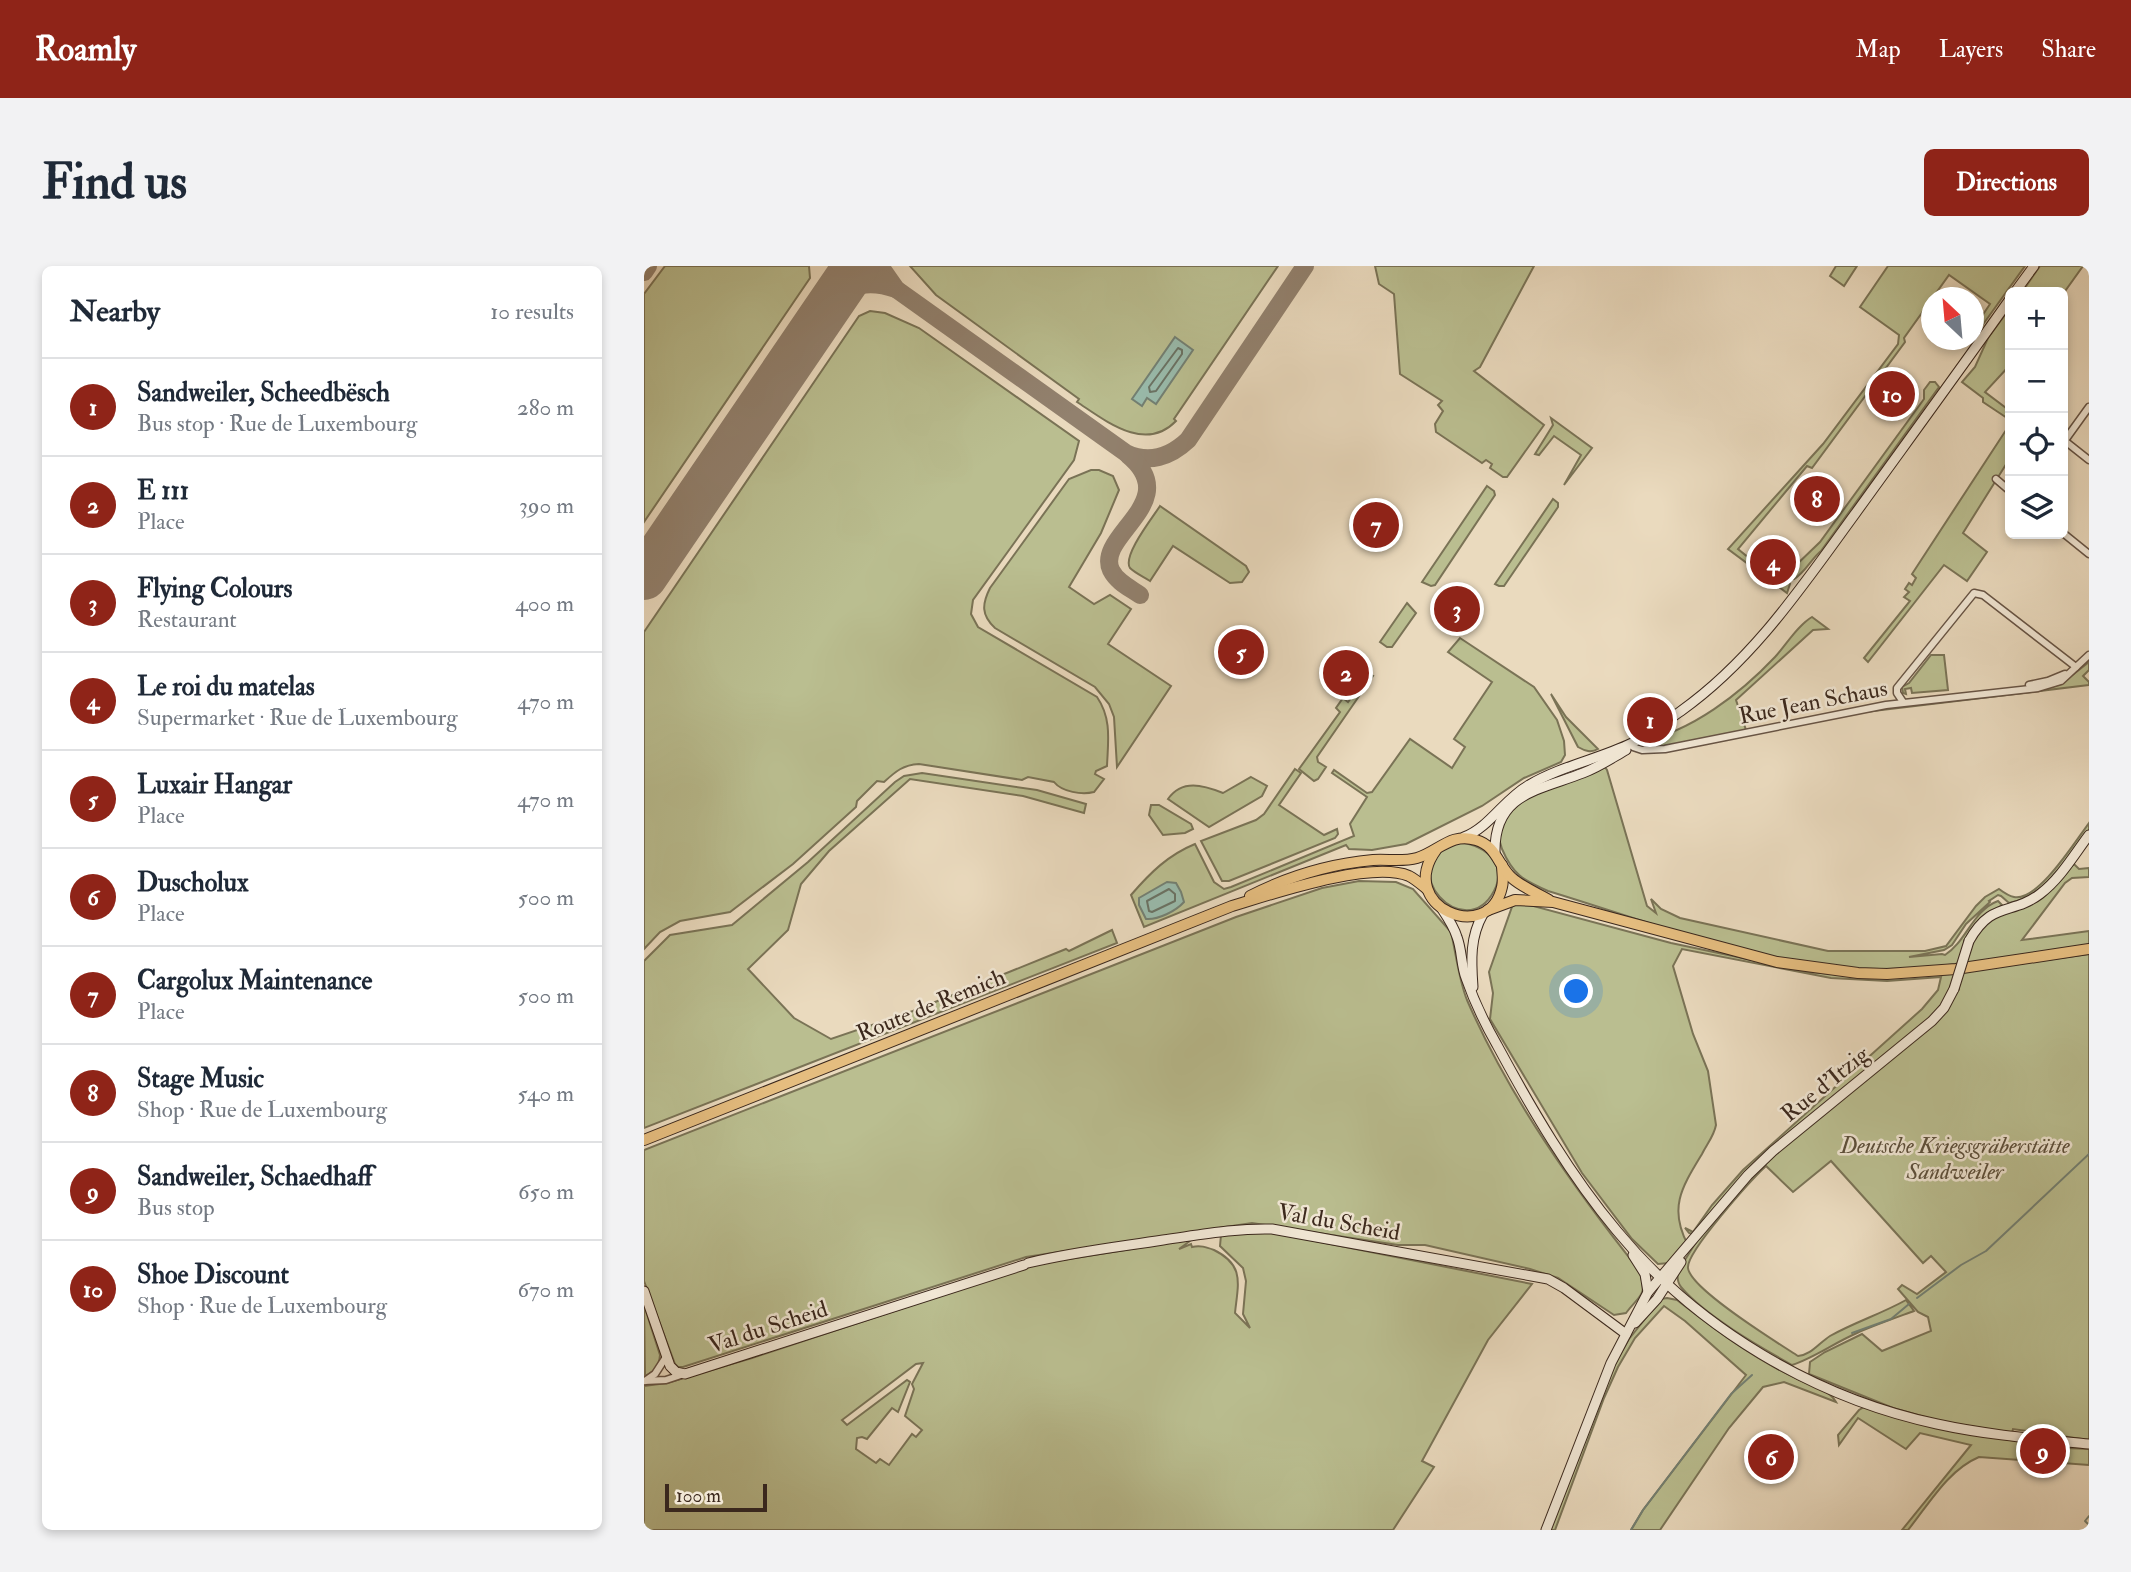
<!DOCTYPE html>
<meta charset="utf-8">
<style>
:root{--surface:#fff;--page:#f2f2f3;--text:#1f2937;--muted:#747a83;--line:#e0e1e3;--accent:#8f2418}
body{margin:0;font-family:"IM FELL Double Pica",serif;background:var(--page);color:var(--text)}
.controls{position:absolute;right:21px;top:21px;display:grid;overflow:hidden;border-radius:10px;box-shadow:0 4px 10px #0003}
.controls button{width:63px;height:63px;display:grid;place-items:center;padding:0;border:0;border-bottom:2px solid var(--line);background:var(--surface);color:var(--text);font:35px sans-serif}
.compass{position:absolute;left:1277px;top:21px;width:63px;height:63px;border-radius:50%;background:var(--surface);box-shadow:0 4px 10px #0003;rotate:334deg}
.scale{position:absolute;left:21px;bottom:18px;width:102px;box-sizing:border-box;padding-left:7px;border:4px solid #3b281d;border-top:0;font-size:19px;line-height:24px;white-space:nowrap;color:#3b281d;-webkit-text-stroke:5px #f1e7d5;paint-order:stroke}
.you{position:absolute;left:933px;top:726px;width:24px;height:24px;margin:-18px;border:5px solid #fff;border-radius:50%;background:#1a73e8;box-shadow:0 0 0 10px #1a73e833}
.badge{display:grid;place-items:center;width:46px;height:46px;border-radius:50%;background:var(--accent);color:#fff;font-size:23px;font-weight:700}
.pin{position:absolute;translate:-50% -50%;border:4px solid #fff;box-shadow:0 2px 7px #0006}
.list{margin:0;padding:0;list-style:none}
h2{display:flex;justify-content:space-between;align-items:center;height:91px;margin:0;padding:0 28px;font-size:30px}
h2 small{font-size:23px;font-weight:400;color:var(--muted)}
.list li{display:grid;grid-template-columns:46px 1fr auto;gap:21px;align-items:center;box-sizing:border-box;height:98px;padding:0 28px;border-top:2px solid var(--line)}
.list b{display:block;font-size:26px;white-space:nowrap}
.list p{margin:0;font-size:23px;white-space:nowrap;color:var(--muted)}
.list em{font-size:23px;font-style:normal;color:var(--muted)}
.icon{flex:none;width:38px;height:38px;fill:none;stroke:currentColor;stroke-width:2;stroke-linecap:round;stroke-linejoin:round}
.map{position:relative;flex:none;width:1445px;height:1264px;overflow:hidden;border-radius:10px}
header{display:flex;align-items:center;gap:42px;box-sizing:border-box;height:98px;padding:0 35px;background:var(--accent);color:#fff}
header strong{font-size:33px}
nav{display:flex;gap:38px;margin-inline-start:auto;font-size:24px}
.intro{display:flex;align-items:center;justify-content:space-between;box-sizing:border-box;height:168px;padding:0 42px}
h1{margin:0;font-size:49px}
.button{padding:18px 32px;border-radius:10px;background:var(--accent);color:#fff;font-size:24px;font-weight:700}
main{display:flex;gap:42px;padding:0 42px}
aside{flex:1;background:var(--surface);border-radius:10px;box-shadow:0 4px 10px #0003}
.map>svg:first-child{display:block}
</style>
<header>
<strong>Roamly</strong>
<nav><a>Map</a><a>Layers</a><a>Share</a></nav>
</header>
<div class="intro"><h1>Find us</h1><a class="button">Directions</a></div>
<main>
<aside>
<h2>Nearby<small>10 results</small></h2>
<ul class="list">
<li><span class="badge">1</span><div><b>Sandweiler, Scheedbësch</b><p>Bus stop · Rue de Luxembourg</p></div><em>280 m</em></li>
<li><span class="badge">2</span><div><b>E 111</b><p>Place</p></div><em>390 m</em></li>
<li><span class="badge">3</span><div><b>Flying Colours</b><p>Restaurant</p></div><em>400 m</em></li>
<li><span class="badge">4</span><div><b>Le roi du matelas</b><p>Supermarket · Rue de Luxembourg</p></div><em>470 m</em></li>
<li><span class="badge">5</span><div><b>Luxair Hangar</b><p>Place</p></div><em>470 m</em></li>
<li><span class="badge">6</span><div><b>Duscholux</b><p>Place</p></div><em>500 m</em></li>
<li><span class="badge">7</span><div><b>Cargolux Maintenance</b><p>Place</p></div><em>500 m</em></li>
<li><span class="badge">8</span><div><b>Stage Music</b><p>Shop · Rue de Luxembourg</p></div><em>540 m</em></li>
<li><span class="badge">9</span><div><b>Sandweiler, Schaedhaff</b><p>Bus stop</p></div><em>650 m</em></li>
<li><span class="badge">10</span><div><b>Shoe Discount</b><p>Shop · Rue de Luxembourg</p></div><em>670 m</em></li>
</ul>
</aside>
<div class="map">
<svg width="1445" height="1264" viewBox="0 0 1445 1264">
<rect width="100%" height="100%" fill="#eadabe"/>
<filter id="stains"><feTurbulence type="fractalNoise" baseFrequency=".00286" numOctaves="4"/><feColorMatrix values="0 0 0 0 .2 0 0 0 0 .09 0 0 0 0 .02 0 0 0 .5 -.17"/></filter>
<radialGradient id="worn" r=".72"><stop offset=".6" stop-color="#630" stop-opacity="0"/><stop offset="1" stop-color="#630" stop-opacity=".3"/></radialGradient>
<!-- green -->
<g fill="#babe90" stroke="#7a7356" stroke-width="2" fill-rule="evenodd">
<polygon points="21,0 165,0 166,12 0,256 0,28"/>
<path d="M 266,0 L 634,0 L 530,153 L 532,155 C 501,187 462,155 433,136 L 435,133 L 292,29 Z"/>
<polygon points="731,0 890,0 836,101 830,105 900,159 863,211 859,211 846,202 848,198 842,194 838,197 792,166 791,158 799,145 794,139 798,135 756,108 750,28 735,18"/>
<polygon points="1192,0 1213,0 1200,20 1186,10"/>
<polygon points="1244,0 1381,0 1330,71 1330,62 1346,38 1305,9 1260,72 1261,76 1168,202 1163,200 1094,283 1132,314 1135,310 1146,318 1143,327 1084,283 1179,178 1254,78 1255,69 1216,41"/>
<polygon points="1396,0 1439,0 1419,28 1378,26"/>
<polygon points="1366,42 1366,99 1341,126 1366,145 1366,154 1339,136 1339,132 1318,116 1331,101 1344,72"/>
<path d="M 226,45 L 241,47 L 275,62 L 435,175 L 430,194 L 329,334 L 327,348 L 334,361 L 453,431 C 468,453 464,475 463,500 L 452,505 L 451,508 L 460,513 L 450,526 C 438,529 418,526 410,516 L 384,511 L 378,514 L 275,498 C 259,499 252,505 240,516 L 233,515 L 213,535 L 212,541 L 149,598 L 86,646 L 36,655 L 16,666 L 0,683 L 0,366 L 215,50 Z"/>
<path d="M 1286,116 L 1291,116 L 1295,121 L 1177,285 C 1167,293 1161,307 1150,313 L 1147,309 L 1148,303 L 1176,276 L 1280,133 L 1280,124 Z"/>
<polygon points="907,152 948,182 920,219 937,189 910,170 895,189 891,188 909,159"/>
<polygon points="1366,158 1366,192 1319,267 1343,286 1323,315 1300,299 1224,396 1220,392 1266,335 1260,331 1265,326 1261,323 1265,317 1268,319 1272,312 1268,308"/>
<path d="M 447,204 L 455,204 L 469,210 L 475,224 L 457,267 L 425,321 L 450,338 L 466,329 L 487,343 L 464,378 L 527,420 L 473,501 L 470,451 L 465,438 L 451,421 L 351,362 C 337,349 338,338 346,322 L 425,213 Z"/>
<polygon points="843,220 850,225 851,229 791,319 787,320 778,316"/>
<polygon points="909,233 914,237 914,241 860,320 855,320 851,318"/>
<path d="M 516,240 L 602,300 L 605,306 L 598,316 L 586,317 L 529,280 L 506,315 C 500,311 491,307 486,302 C 478,290 509,251 516,240 Z"/>
<polygon points="763,337 772,347 748,381 743,381 736,376"/>
<path d="M 1168,351 L 1184,363 L 1169,364 L 1092,434 L 1102,464 L 1038,478 L 1000,482 L 998,475 C 1047,466 1097,427 1131,391 C 1142,379 1154,359 1168,351 Z"/>
<path d="M 816,372 L 890,421 L 913,454 L 920,475 L 921,489 L 917,496 L 880,512 L 838,540 L 762,578 L 728,584 L 705,583 L 702,579 L 500,661 L 487,629 C 506,607 524,589 551,578 L 570,616 L 580,623 L 587,621 L 710,570 L 706,558 L 723,531 L 688,507 L 690,504 L 723,527 L 728,526 L 766,473 L 808,502 L 821,481 L 810,473 L 848,416 L 804,386 Z"/>
<polygon points="1287,389 1300,389 1304,424 1268,427 1267,422 1261,423 1262,428 1259,427 1258,421 1265,417"/>
<polygon points="1445,396 1445,404 1439,410 1445,416 1445,419 1221,446 1395,425 1418,417"/>
<polygon points="725,408 729,410 673,491 674,496 682,501 674,513 670,515 655,503 696,446 692,442 699,432 704,436"/>
<path d="M 907,428 L 922,451 L 954,483 C 947,487 941,485 934,481 Z"/>
<path d="M 960,500 L 963,504 L 1003,640 L 1012,647 L 1007,633 L 1017,643 L 1036,652 L 1184,685 L 1281,685 L 1302,680 L 1332,640 L 1341,631 L 1355,623 C 1359,626 1365,630 1370,631 C 1394,636 1432,574 1445,557 L 1445,564 C 1422,595 1405,628 1365,637 L 1357,630 L 1354,629 L 1345,635 L 1346,636 L 1322,658 L 1308,679 L 1300,684 L 1265,691 L 1298,688 L 1301,689 C 1322,676 1329,644 1354,635 L 1358,639 C 1336,652 1320,670 1315,695 L 1338,660 L 1348,652 L 1384,639 L 1430,598 L 1435,603 L 1445,602 L 1445,611 L 1428,612 L 1421,617 L 1378,674 L 1445,665 L 1445,679 C 1367,690 1286,707 1207,702 C 1103,695 1003,655 904,625 C 879,614 869,609 858,583 C 839,535 928,513 960,500 Z"/>
<polygon points="651,503 657,507 635,539 680,569 693,563 694,568 691,572 585,615 578,615 557,575 612,554 620,548"/>
<polygon points="278,507 393,524 442,538 440,547 379,530 266,513 185,585 157,618 144,664 104,703 150,752 187,773 269,745 422,683 425,685 468,664 473,677 0,862 0,695 26,669 88,659 164,596 251,516 260,510"/>
<path d="M 607,511 L 623,520 L 618,530 L 565,561 L 524,533 C 538,513 559,519 579,527 Z"/>
<polygon points="507,539 515,539 547,558 549,563 541,567 519,569 505,549"/>
<path d="M 812,577 C 837,575 865,597 850,625 C 821,680 747,602 812,577 Z"/>
<path d="M 715,615 L 752,616 L 769,623 L 807,666 C 812,688 815,714 823,734 C 865,831 930,922 995,1004 C 1004,1031 996,1028 982,1047 L 970,1049 L 914,1012 L 886,1003 L 781,979 L 754,979 L 608,957 L 382,991 L 39,1101 L 34,1101 L 31,1098 L 0,1015 L 0,884 L 592,651 L 678,622 Z"/>
<path d="M 878,637 L 1027,677 L 1164,706 L 1243,712 L 1303,708 L 1445,688 L 1445,1174 L 1369,1163 L 1368,1167 L 1295,1155 L 1249,1142 L 1165,1108 L 1166,1096 L 1181,1086 L 1218,1068 L 1238,1085 L 1287,1065 L 1284,1051 L 1274,1046 L 1254,1023 L 1258,1019 L 1273,1028 L 1302,1006 L 1287,990 L 1279,997 L 1187,895 L 1149,926 L 1122,900 C 1108,913 1042,986 1044,1002 C 1046,1023 1134,1077 1154,1090 C 1167,1089 1175,1077 1186,1070 C 1211,1056 1237,1048 1262,1034 L 1270,1045 C 1251,1052 1231,1059 1213,1067 C 1190,1077 1170,1092 1148,1099 C 1116,1081 1060,1049 1037,1021 C 1033,1016 1033,1011 1034,1005 L 1069,949 L 1052,969 L 1045,967 L 1041,962 L 1049,966 L 1068,939 L 1099,904 L 1278,743 L 1294,724 L 1297,711 L 1243,715 L 1187,712 L 1038,683 L 1029,700 L 1049,768 L 1064,805 L 1072,859 C 1070,870 1063,878 1058,888 C 1038,921 1024,942 1044,979 L 1025,997 L 1014,998 L 988,973 L 938,907 L 846,753 L 849,727 L 845,706 L 869,638 Z"/>
<path d="M 608,965 L 631,967 L 888,1018 L 844,1074 L 778,1195 L 790,1201 L 749,1264 L 0,1264 L 0,1120 L 23,1117 L 108,1092 L 393,998 L 544,974 L 546,975 L 535,983 L 547,978 L 548,981 C 556,979 562,981 570,984 C 601,999 594,1018 591,1047 L 606,1062 L 599,1048 L 602,1015 L 599,1002 L 576,980 L 577,969 ZM 279,1097 L 268,1118 L 270,1123 L 261,1150 L 278,1164 L 272,1171 L 268,1168 L 245,1199 L 236,1193 L 232,1197 L 212,1183 L 213,1172 L 218,1171 L 223,1173 L 248,1142 L 254,1146 L 266,1116 L 263,1114 L 203,1159 L 198,1154 L 272,1098 Z"/>
<path d="M 1023,1032 L 1033,1034 C 1072,1064 1111,1094 1156,1114 C 1169,1120 1185,1124 1192,1136 L 1140,1116 L 1119,1121 L 1085,1162 L 1016,1264 L 987,1264 L 999,1244 L 1102,1109 L 1041,1055 L 1020,1040 L 991,1072 L 974,1101 L 960,1132 L 911,1264 L 906,1264 L 969,1101 L 985,1073 L 1017,1033 Z"/>
<path d="M 0,1039 L 16,1089 C 15,1101 11,1105 1,1110 Z"/>
<path d="M 1220,1141 L 1272,1157 L 1383,1177 L 1396,1183 L 1397,1188 L 1402,1188 L 1400,1181 L 1445,1183 L 1445,1199 L 1335,1191 C 1304,1204 1285,1238 1264,1264 L 1258,1264 L 1327,1179 L 1276,1167 L 1262,1183 L 1214,1152 L 1195,1179 L 1194,1169 L 1215,1144 Z"/>
</g>
<!-- water -->
<g fill="#99bbac" stroke="#738073" stroke-width="2">
<polygon points="531,71 549,84 512,138 503,132 498,140 488,133"/>
<path d="M 523,616 L 532,617 L 537,626 L 540,636 C 532,645 514,654 502,653 L 495,639 L 495,632 Z"/>
</g>
<g fill="none" stroke-linecap="round" stroke-linejoin="round">
<!-- shore -->
<g stroke="#6a7264" stroke-width="2">
<polygon points="534,82 538,84 538,88 512,125 506,126 505,121"/>
<polygon points="525,623 531,628 531,635 508,646 505,645 503,635"/>
</g>
<!-- stream -->
<g stroke="#738073" stroke-width="2">
<polyline points="1273,1032 1317,999 1342,985 1445,888"/>
<polyline points="1208,1067 1247,1053 1265,1038"/>
<polyline points="1445,1250 1441,1255 1445,1259"/>
<polyline points="987,1264 999,1244 1087,1128 1108,1109"/>
<polyline points="1442,1264 1445,1260"/>
</g>
<!-- taxiway -->
<g stroke="#92816e" stroke-width="18">
<path d="M 236,0 L 252,23 L 482,187 C 505,198 526,191 544,174 L 661,0"/>
<polyline points="0,6 4,0"/>
<path d="M 186,37 C 206,17 226,14 252,23 L 220,0"/>
<polyline points="186,37 193,18 194,0"/>
<path d="M 484,189 C 541,236 451,269 467,304 C 473,316 486,322 496,329"/>
</g>
<!-- runway -->
<polyline stroke="#92816e" stroke-width="46" points="0,311 212,0"/>
<defs>
<g id="street">
<polyline points="1421,175 1445,194"/>
<polyline points="1419,177 1445,141"/>
<polyline points="1352,213 1366,225"/>
<polyline points="1419,267 1445,288"/>
<polyline points="1385,419 1404,415 1421,408"/>
<polyline points="1259,436 1253,427 1253,422 1330,327 1339,329 1432,401"/>
<polyline points="989,477 989,481 998,484 1021,483 1242,439 1394,422 1417,415 1445,389"/>
<polyline points="0,1115 22,1114 40,1108"/>
<polyline points="1,1115 11,1108 22,1091"/>
</g>
<g id="secondary">
<polyline points="1371,26 1390,0"/>
<path d="M 820,571 C 846,561 860,533 885,519 C 917,500 955,493 988,477 C 1005,469 1021,456 1037,445 C 1110,393 1159,319 1211,248 C 1263,176 1315,105 1366,33"/>
<path d="M 851,586 C 850,527 896,524 939,507 C 955,501 968,492 982,484"/>
<path d="M 798,643 C 804,652 810,661 813,671 C 818,684 817,699 822,712 C 830,735 841,758 853,779 C 888,844 926,909 973,965 C 1053,1062 1171,1132 1293,1158 C 1343,1169 1394,1173 1445,1178"/>
<path d="M 1325,675 C 1348,634 1367,650 1396,628 C 1416,613 1430,589 1445,569"/>
<path d="M 829,721 C 827,694 826,671 839,648"/>
<polyline points="989,989 1001,1008 1004,1026"/>
<path d="M 384,997 C 429,986 474,981 519,974 C 555,969 591,962 628,963 L 904,1013 L 920,1022 L 982,1068"/>
<polyline points="0,1025 26,1100 32,1106 41,1108 380,999"/>
<polyline points="991,1057 1013,1033 1037,996"/>
<polyline points="902,1264 967,1097 1004,1026 1104,909 1129,885 1288,755 1300,742 1310,723"/>
</g>
<g id="primary">
<path d="M 792,584 C 751,641 845,680 858,621 C 860,614 858,606 858,599"/>
<path d="M 606,630 C 645,610 685,598 729,594 C 744,593 759,596 773,592 C 794,586 807,566 832,574 C 853,580 854,600 868,612 C 878,621 893,627 905,634"/>
<polyline points="844,644 871,634 909,636 1133,696 1214,707 1243,708 1312,703 1445,683"/>
<path d="M 0,874 L 588,640 C 628,628 727,594 765,610 C 771,613 778,619 783,623"/>
</g>
</defs>
<!-- street casing -->
<use href="#street" stroke="#675445" stroke-width="9"/>
<!-- secondary casing -->
<use href="#secondary" stroke="#3b281d" stroke-width="11"/>
<!-- primary casing -->
<use href="#primary" stroke="#3b281d" stroke-width="12"/>
<!-- street -->
<use href="#street" stroke="#f1e7d5" stroke-width="6"/>
<!-- secondary -->
<use href="#secondary" stroke="#f1e7d5" stroke-width="9"/>
<!-- primary -->
<use href="#primary" stroke="#e5bd7f" stroke-width="10"/>
<defs>
<polyline id="secondary-bridge" points="1310,723 1325,675"/>
</defs>
<!-- secondary-bridge casing -->
<use href="#secondary-bridge" stroke="#3b281d" stroke-width="11" stroke-linecap="butt"/>
<!-- secondary-bridge -->
<use href="#secondary-bridge" stroke="#f1e7d5" stroke-width="9"/>
</g>
<g text-anchor="middle" dominant-baseline="central" stroke-width="5" stroke-linejoin="round" paint-order="stroke">
<!-- street labels -->
<g font-size="23" fill="#3b281d" stroke="#f1e7d5">
<text transform="translate(1169 436) rotate(-11)">Rue Jean Schaus</text>
<text transform="translate(287 739) rotate(-22)">Route de Remich</text>
<text transform="translate(1181 818) rotate(-39)">Rue d'Itzig</text>
<text transform="translate(695 956) rotate(10)">Val du Scheid</text>
<text transform="translate(124 1061) rotate(-18)">Val du Scheid</text>
</g>
<!-- park labels -->
<g font-size="23" font-style="italic" fill="#5b4e3a" stroke="#f1e7d5">
<text x="1311" y="879">Deutsche Kriegsgräberstätte<tspan x="1311" dy="26">Sandweiler</tspan></text>
</g>
</g>
<rect width="100%" height="100%" filter="url(#stains)"/>
<rect width="100%" height="100%" fill="url(#worn)"/>
</svg>
<div class="controls">
<button>+</button>
<button>−</button>
<button><svg class="icon" aria-label="locate" viewBox="0 0 24 24"><circle cx="12" cy="12" r="6"/><path d="M12 2v4M12 18v4M2 12h4M18 12h4"/></svg></button>
<button><svg class="icon" aria-label="layers" viewBox="0 0 24 24"><path d="M12 4l9 5-9 5-9-5zM3 14l9 5 9-5"/></svg></button>
</div>
<svg class="compass" viewBox="-18 -18 36 36"><path d="M0-13l5 13h-10z" fill="#e53935"/><path d="M0 13l5-13h-10z" fill="#747a83"/></svg>
<div class="scale">100 m</div>
<div class="you"></div>
<div class="pin badge" style="left:1006px;top:454px">1</div>
<div class="pin badge" style="left:702px;top:407px">2</div>
<div class="pin badge" style="left:813px;top:343px">3</div>
<div class="pin badge" style="left:1129px;top:296px">4</div>
<div class="pin badge" style="left:597px;top:386px">5</div>
<div class="pin badge" style="left:1127px;top:1191px">6</div>
<div class="pin badge" style="left:732px;top:259px">7</div>
<div class="pin badge" style="left:1173px;top:233px">8</div>
<div class="pin badge" style="left:1399px;top:1185px">9</div>
<div class="pin badge" style="left:1248px;top:128px">10</div>
</div>
</main>
